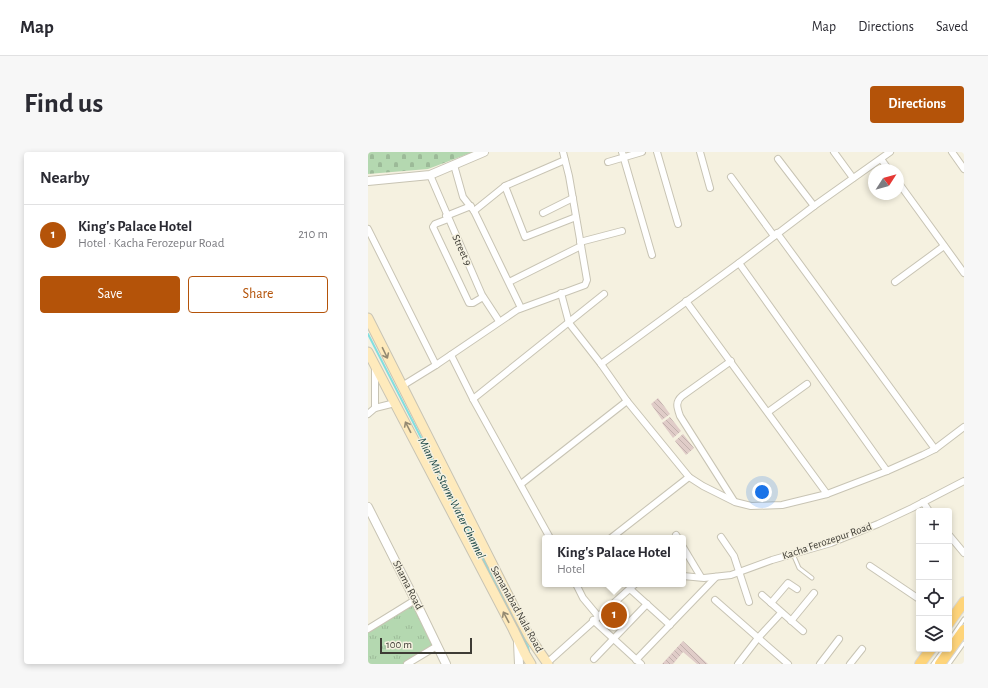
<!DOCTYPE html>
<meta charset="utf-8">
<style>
:root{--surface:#fff;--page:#f7f7f7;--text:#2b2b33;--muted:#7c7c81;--line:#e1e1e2;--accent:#b45309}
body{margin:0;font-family:"Alegreya Sans",sans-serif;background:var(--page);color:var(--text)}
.controls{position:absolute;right:12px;bottom:12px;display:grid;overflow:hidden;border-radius:4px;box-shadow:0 2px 6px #0003}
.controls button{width:36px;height:36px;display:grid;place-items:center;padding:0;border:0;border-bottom:1px solid var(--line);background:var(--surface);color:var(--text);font:20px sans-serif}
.compass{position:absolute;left:500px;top:12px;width:36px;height:36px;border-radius:50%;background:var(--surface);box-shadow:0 2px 6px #0003;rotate:54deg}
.scale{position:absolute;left:12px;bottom:10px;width:92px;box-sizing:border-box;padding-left:4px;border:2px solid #3e3c35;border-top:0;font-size:11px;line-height:14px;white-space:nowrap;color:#3e3c35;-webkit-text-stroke:3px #f5f1e0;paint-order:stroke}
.you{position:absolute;left:394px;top:340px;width:14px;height:14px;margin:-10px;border:3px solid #fff;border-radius:50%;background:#1a73e8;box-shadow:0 0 0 6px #1a73e833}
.badge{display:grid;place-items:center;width:26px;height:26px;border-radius:50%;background:var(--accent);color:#fff;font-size:13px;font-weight:700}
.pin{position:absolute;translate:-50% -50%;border:2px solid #fff;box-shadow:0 1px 4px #0006}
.popup{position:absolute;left:174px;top:383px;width:144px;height:52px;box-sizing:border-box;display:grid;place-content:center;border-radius:4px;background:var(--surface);filter:drop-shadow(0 1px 3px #0005);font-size:13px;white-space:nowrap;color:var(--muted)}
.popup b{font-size:15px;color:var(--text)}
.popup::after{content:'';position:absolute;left:50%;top:100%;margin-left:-8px;border:8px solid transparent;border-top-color:var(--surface)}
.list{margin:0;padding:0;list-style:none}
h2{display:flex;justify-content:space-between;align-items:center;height:52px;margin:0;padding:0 16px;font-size:17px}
h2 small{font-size:13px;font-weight:400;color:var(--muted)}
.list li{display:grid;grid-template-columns:26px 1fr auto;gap:12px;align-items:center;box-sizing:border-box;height:60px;padding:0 16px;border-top:1px solid var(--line)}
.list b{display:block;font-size:15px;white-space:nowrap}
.list p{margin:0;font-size:13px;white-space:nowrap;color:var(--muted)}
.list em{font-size:13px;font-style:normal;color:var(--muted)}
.actions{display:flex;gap:8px;padding:12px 16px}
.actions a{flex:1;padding:9px 0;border:1px solid var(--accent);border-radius:4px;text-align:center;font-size:14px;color:var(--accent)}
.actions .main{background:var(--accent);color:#fff}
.icon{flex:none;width:22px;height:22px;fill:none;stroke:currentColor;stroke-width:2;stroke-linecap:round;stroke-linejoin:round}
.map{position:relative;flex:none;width:596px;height:512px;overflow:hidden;border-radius:4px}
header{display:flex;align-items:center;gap:24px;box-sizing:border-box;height:56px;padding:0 20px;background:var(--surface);border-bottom:1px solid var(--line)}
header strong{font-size:19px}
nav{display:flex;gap:22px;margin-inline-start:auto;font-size:14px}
.intro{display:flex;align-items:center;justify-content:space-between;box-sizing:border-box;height:96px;padding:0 24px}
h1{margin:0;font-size:28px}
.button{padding:10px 18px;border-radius:4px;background:var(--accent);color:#fff;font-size:14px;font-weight:700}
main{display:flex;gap:24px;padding:0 24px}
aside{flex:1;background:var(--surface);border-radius:4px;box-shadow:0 2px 6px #0003}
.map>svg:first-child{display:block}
</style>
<header>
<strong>Map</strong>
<nav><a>Map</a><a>Directions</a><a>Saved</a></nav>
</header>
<div class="intro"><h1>Find us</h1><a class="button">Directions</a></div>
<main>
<aside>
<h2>Nearby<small></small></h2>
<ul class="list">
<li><span class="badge">1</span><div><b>King's Palace Hotel</b><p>Hotel · Kacha Ferozepur Road</p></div><em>210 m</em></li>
</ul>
<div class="actions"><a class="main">Save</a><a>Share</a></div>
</aside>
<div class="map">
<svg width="596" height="512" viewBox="0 0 596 512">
<defs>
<pattern id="cemetery-stones" width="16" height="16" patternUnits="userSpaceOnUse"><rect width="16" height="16" fill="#b4d8b0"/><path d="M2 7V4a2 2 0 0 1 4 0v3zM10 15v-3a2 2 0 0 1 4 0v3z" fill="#9cba98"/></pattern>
<pattern id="park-tufts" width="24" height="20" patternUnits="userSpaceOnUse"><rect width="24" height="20" fill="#b4d8b0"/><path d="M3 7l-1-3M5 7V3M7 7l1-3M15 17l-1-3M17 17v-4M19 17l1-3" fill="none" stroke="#9cba98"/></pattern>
<pattern id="building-back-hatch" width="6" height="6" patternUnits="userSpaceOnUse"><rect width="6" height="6" fill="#e0ccc8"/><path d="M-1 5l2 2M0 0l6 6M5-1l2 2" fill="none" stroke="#c1b0ac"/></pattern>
</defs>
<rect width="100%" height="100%" fill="#f5f1e0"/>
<!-- cemetery -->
<polygon fill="url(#cemetery-stones)" points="0,0 105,0 60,17 0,22"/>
<!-- park -->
<polygon fill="url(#park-tufts)" points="47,448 69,494 39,512 0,512 0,477"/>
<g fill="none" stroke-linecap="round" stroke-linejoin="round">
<!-- stream -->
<polyline stroke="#82dfe0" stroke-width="2" points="0,182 160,495 162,505"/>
</g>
<!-- building -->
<g fill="url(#building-back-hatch)">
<polygon points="290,246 302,262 294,268 283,252"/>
<polygon points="302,265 313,279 305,286 294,271"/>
<polygon points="315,282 326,296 318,303 307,289"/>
<polygon points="315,489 340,512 329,512 315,500 305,512 294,512"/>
</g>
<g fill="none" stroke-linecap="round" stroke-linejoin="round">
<defs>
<g id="service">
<polyline points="425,402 431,416 444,426"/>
<polyline points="581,489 596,467"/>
<polyline points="565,512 576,497"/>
<polyline points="581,512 596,491"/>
</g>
<g id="minor">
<polyline points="254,0 284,103"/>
<polyline points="289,0 310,72"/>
<polyline points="332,0 342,36"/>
<polyline points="466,0 485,26"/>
<polyline points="584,0 596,17"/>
<polyline points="410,7 446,54"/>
<polyline points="513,7 521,18"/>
<polyline points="240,10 274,0"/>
<polyline points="86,13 95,45 106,59 153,156"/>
<polyline points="62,23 114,143 131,169"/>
<polyline points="363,25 406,84"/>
<polyline points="530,30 596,121"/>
<polyline points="137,34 157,85 208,65"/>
<polyline points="106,59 137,34 197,8"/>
<polyline points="175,61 205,46"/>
<polyline points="78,64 103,54"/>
<polyline points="80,67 67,72 65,75 101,151 105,151 115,145"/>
<polyline points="0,77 68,213"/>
<polyline points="409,81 567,297"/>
<polyline points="212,90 254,79"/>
<polyline points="371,111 519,319"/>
<polyline points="141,130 213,94"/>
<polyline points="527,130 576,94"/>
<polyline points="193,141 201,171 233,212 259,249 321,325 335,334 367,350 383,354 414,353 459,342 519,319 555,303 567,297 596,275"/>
<polyline points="318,149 459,342"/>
<polyline points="83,203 105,247 182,386"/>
<path d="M 363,209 L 314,244 C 307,250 309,255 312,264 L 366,349"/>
<polyline points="233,212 371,111 446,54 522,0"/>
<polyline points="7,215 7,256"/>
<polyline points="34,234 68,213 149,158 217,133 219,128 201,24 195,0"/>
<polyline points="105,247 236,142"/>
<polyline points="400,260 439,232"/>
<polyline points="0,262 7,256 27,251"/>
<polyline points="153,332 259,249"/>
<polyline points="555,350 561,359"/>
<polyline points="308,383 310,386"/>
<polyline points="581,383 596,401"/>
<polyline points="353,385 366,404 381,450"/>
<polyline points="243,386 321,325"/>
<polyline points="315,395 333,425"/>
<polyline points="502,414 551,447"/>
<polyline points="315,424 336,426 363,423 404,408 463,391 510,372 544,356 596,329"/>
<polyline points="208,432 215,446 230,464"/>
<polyline points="262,437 302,473"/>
<polyline points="394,443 435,479"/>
<polyline points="347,448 420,512"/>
<polyline points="403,451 420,431 429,437"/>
<polyline points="225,468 273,512"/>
<polyline points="423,469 446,441"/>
<polyline points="0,477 47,448"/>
<polyline points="226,507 279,452"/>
<polyline points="268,508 348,425"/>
<polyline points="179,511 267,432"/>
<polyline points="39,512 69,494"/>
<polyline points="370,512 390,486 413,461"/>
<polyline points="452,512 471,487"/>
<polyline points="482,512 494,497"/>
</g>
<g id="tertiary">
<polyline points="0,29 62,23 116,0"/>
<polyline points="0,355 47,448 78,512"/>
<polyline points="150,491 151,512"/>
</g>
<g id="secondary">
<polyline points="0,166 152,467 162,486 180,512"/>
<polyline points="0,200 145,477 157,502 163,512"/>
</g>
<g id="primary">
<polyline points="581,471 596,450"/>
<polyline points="552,512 563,497"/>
<polyline points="572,512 596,478"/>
</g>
</defs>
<!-- service casing -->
<use href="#service" stroke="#c8c4b4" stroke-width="5"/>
<!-- minor casing -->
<use href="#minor" stroke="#c8c4b4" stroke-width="8"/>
<!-- tertiary casing -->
<use href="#tertiary" stroke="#c8c4b4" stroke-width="10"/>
<!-- secondary casing -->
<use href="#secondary" stroke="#c8c4b4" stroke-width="11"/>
<!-- primary casing -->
<use href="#primary" stroke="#d8d8d7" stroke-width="12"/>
<!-- service -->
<use href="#service" stroke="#fff" stroke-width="3"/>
<!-- minor -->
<use href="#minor" stroke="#fff" stroke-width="6"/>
<!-- tertiary -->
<use href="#tertiary" stroke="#fff" stroke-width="8"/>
<!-- secondary -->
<use href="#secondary" stroke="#feeabc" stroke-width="9"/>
<!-- primary -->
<use href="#primary" stroke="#fed47a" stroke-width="10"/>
</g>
<!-- one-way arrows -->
<defs><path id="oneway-shaft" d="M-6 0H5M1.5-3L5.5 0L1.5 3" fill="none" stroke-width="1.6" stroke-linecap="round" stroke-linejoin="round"/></defs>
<g stroke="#948a72">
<use href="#oneway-shaft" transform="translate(17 201) rotate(64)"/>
<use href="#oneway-shaft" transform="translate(40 275) rotate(-117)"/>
<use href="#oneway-shaft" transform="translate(138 465) rotate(-118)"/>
</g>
<g text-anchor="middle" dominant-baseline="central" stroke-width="3" stroke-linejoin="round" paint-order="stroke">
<!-- street labels -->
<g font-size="11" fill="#3e3c35" stroke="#f5f1e0">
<text transform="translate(94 98) rotate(66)">Street 9</text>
<text transform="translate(459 389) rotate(-19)">Kacha Ferozepur Road</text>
<text transform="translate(40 433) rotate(63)">Shama Road</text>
<text transform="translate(149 457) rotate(61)">Samanabad Nala Road</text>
</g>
<!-- water labels -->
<g font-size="12" font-style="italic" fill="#194545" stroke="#f5f1e0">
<text transform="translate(84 346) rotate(63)">Mian Mir Storm Water Channel</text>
</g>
</g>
</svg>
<div class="controls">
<button>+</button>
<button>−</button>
<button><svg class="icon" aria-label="locate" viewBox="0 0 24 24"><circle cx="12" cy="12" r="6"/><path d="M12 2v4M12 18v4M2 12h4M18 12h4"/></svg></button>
<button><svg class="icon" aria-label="layers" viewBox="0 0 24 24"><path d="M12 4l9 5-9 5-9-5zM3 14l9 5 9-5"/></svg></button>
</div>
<svg class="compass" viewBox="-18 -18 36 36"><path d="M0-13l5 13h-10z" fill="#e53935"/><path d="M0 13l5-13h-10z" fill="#7c7c81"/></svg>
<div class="scale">100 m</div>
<div class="you"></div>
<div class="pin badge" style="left:246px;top:463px">1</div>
<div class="popup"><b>King's Palace Hotel</b>Hotel</div>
</div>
</main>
